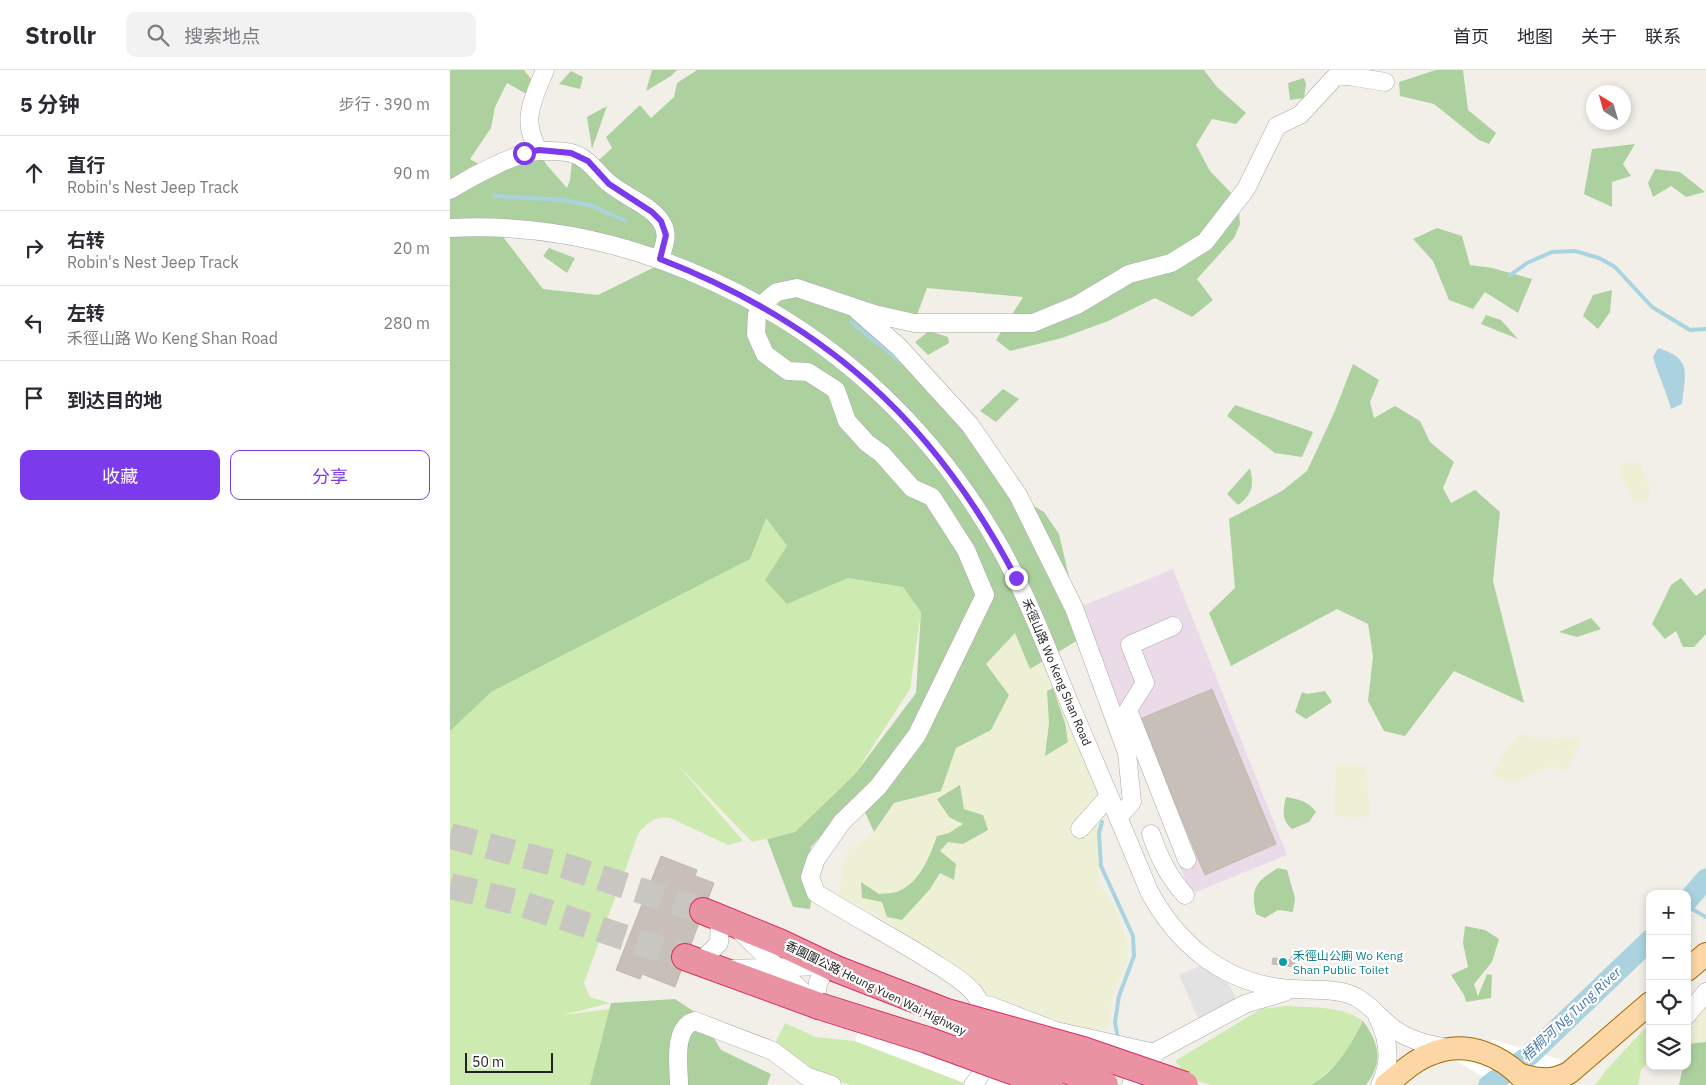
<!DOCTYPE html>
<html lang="zh">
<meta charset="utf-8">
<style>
:root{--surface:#fff;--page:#f2f2f3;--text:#2b2b33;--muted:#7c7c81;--line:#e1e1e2;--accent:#7c3aed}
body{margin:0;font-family:"IBM Plex Sans","Noto Sans SC",sans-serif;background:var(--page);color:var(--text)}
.controls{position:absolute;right:15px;bottom:15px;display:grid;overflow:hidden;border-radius:10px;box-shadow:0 2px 8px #0003}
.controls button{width:45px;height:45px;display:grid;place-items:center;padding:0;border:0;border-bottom:1px solid var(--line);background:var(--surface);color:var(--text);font:25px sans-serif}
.compass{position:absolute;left:1136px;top:15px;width:45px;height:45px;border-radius:50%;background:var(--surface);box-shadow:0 2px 8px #0003;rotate:323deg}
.scale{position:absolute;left:15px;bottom:12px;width:88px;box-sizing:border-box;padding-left:5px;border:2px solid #222;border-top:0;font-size:14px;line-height:18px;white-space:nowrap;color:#222;-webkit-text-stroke:4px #fff;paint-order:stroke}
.stop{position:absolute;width:15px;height:15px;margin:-11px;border:4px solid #7c3aed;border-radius:50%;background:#fff}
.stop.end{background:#7c3aed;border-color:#fff;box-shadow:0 1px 5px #0008}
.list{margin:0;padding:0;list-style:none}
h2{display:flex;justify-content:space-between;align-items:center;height:65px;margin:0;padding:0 20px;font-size:21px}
h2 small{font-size:16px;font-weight:400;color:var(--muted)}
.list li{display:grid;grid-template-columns:32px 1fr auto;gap:15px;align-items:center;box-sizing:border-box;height:75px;padding:0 20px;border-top:1px solid var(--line)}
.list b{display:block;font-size:19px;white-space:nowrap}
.list p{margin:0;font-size:16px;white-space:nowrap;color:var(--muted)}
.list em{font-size:16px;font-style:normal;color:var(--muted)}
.actions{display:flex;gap:10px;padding:15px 20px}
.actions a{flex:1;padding:11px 0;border:1px solid var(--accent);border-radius:10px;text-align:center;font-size:18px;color:var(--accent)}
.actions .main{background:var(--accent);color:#fff}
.icon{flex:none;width:28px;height:28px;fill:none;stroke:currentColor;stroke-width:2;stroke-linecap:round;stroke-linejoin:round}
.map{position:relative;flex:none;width:1256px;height:1015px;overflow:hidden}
header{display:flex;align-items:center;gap:30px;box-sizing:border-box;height:70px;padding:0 25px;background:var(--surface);border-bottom:1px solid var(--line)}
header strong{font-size:24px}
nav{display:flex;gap:28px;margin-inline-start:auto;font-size:18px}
.search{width:350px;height:45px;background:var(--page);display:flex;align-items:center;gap:12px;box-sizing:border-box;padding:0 18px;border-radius:10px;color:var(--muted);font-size:19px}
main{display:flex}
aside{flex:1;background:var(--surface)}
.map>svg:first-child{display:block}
</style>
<header>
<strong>Strollr</strong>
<div class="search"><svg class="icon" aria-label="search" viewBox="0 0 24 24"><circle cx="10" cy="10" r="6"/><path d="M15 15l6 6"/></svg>搜索地点</div>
<nav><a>首页</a><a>地图</a><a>关于</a><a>联系</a></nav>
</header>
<main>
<aside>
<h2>5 分钟<small>步行 · 390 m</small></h2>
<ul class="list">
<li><svg class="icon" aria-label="ahead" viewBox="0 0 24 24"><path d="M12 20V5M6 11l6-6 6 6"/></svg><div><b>直行</b><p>Robin's Nest Jeep Track</p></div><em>90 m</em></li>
<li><svg class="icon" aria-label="right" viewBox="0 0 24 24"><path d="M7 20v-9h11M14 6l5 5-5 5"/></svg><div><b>右转</b><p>Robin's Nest Jeep Track</p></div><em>20 m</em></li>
<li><svg class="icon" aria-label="left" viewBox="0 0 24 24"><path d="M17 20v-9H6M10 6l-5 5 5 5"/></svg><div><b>左转</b><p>禾徑山路 Wo Keng Shan Road</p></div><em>280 m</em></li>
<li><svg class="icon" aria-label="arrive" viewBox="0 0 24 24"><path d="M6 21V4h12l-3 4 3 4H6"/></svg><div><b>到达目的地</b></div></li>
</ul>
<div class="actions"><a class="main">收藏</a><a>分享</a></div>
</aside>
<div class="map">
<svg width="1256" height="1015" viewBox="0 0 1256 1015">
<rect width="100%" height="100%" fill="#f2efe9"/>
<!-- industrial -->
<polygon fill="#ebdbe8" points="723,499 837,785 741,824 627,538"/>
<!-- farmland -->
<g fill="#eef0d5">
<polygon points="1178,392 1190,393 1200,418 1197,431 1185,432 1168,398"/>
<polygon points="565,563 597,589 655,736 649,811 666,840 678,874 677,892 666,915 660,940 658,960 629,959 531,922 424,842 388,833 393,794 399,780 424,762 449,727 491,721 506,678 541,659 532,593"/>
<polygon points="1067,665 1079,665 1087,670 1119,667 1132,668 1116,701 1100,697 1061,713 1041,705 1056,679"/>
<polygon points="886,694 916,695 920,745 911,748 884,746"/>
<polygon points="1256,932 1256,972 1237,976 1237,951"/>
</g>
<!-- grass -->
<g fill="#cdebb0">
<path d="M 316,448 L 340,481 L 398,508 L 453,517 L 471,542 L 460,619 L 405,704 L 345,762 L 302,772 L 226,693 L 293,771 L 278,775 L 220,748 C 206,746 199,752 189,762 L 134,913 L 140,927 L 160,933 L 113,945 L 160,939 L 141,1015 L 0,1015 L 0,657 L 28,629 Z"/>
<path d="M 836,936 C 862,938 891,935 913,951 L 893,988 L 866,1012 L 861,1015 L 761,1015 L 730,1005 L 731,998 L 725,991 L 811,939 Z"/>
<polygon points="335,953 366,967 405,971 514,1013 512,1015 400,1015 361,1000 324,976"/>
<polygon points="1200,953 1200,989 1191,1000 1188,1015 1145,1015 1157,999"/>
</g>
<!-- forest -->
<g fill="#add19e" fill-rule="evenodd">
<path d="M 0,0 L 74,0 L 88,18 L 83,28 L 57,13 L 45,37 L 41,58 L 20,89 L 39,100 L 89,81 L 96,94 L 117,118 L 120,110 L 122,92 L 140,98 L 162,78 L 156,67 L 190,35 L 201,48 L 224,27 L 227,13 L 247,0 L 754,0 L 767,17 L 796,43 L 786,54 L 762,49 L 746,75 L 760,101 L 788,130 L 790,154 L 784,168 L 747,209 L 763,230 L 742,247 L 705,228 L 658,251 L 612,268 L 560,281 L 546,270 L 573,227 L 477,218 L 464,253 L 424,244 L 582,435 L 594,442 L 609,464 L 633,567 L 580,599 L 565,563 L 536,594 L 559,625 L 541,660 L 506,678 L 491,721 L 444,733 L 424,762 L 407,725 L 361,777 L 355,806 L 362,825 L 360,839 L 343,837 L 317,769 L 345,762 L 405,704 L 466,623 L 471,542 L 453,517 L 398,508 L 337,534 L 315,510 L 337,476 L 316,448 L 300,489 L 41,622 L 0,661 ZM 44,155 L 153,166 L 225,187 L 148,225 L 93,219 Z"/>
<polygon points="202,0 227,0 221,6 196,21"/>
<polygon points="986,0 1013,0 1018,40 1046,63 1039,74 1029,70 984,34 950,26 949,12"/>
<polygon points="121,1 133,7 130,19 109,14"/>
<polygon points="854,8 856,14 854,28 840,30 838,13"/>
<polygon points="157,36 142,79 137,47"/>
<polygon points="1185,74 1173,94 1181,106 1162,112 1162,137 1134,124 1142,79"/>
<polygon points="1205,99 1230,102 1255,122 1236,127 1221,116 1203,127 1198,113"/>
<polygon points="987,158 1012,166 1020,195 1042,198 1082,209 1068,243 1035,222 1023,239 999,230 983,191 963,169"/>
<polygon points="99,178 125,188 117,203 93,186"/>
<polygon points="1162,220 1160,242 1148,259 1133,246 1143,225"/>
<polygon points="1036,245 1051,250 1068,269 1031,254"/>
<polygon points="479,261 498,267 499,273 478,285 465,272"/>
<polygon points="903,294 929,310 920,332 924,348 945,336 970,351 980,372 1004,392 993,418 1001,433 1025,420 1050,442 1043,511 1074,633 1004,601 955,666 934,661 918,631 923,586 918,554 887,539 781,596 759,543 785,518 779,449 832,421 857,401 884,343"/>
<polygon points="553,319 569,329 546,352 530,341"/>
<polygon points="785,335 863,362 852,387 825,383 777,346"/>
<path d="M 800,398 C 804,415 803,424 788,435 L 777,424 Z"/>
<polygon points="1231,508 1246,526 1256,518 1256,564 1244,577 1233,577 1226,561 1215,569 1202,554 1221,515"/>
<polygon points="1141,548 1151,559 1127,567 1109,562"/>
<polygon points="603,618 615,653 618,672 595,686 599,653 597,621"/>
<polygon points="875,621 882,632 856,649 845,642 852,622 857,624"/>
<path d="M 510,715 L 514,739 L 533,745 L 538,760 L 513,774 L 498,772 L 490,781 L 506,794 L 504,810 L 490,803 L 480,819 L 452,850 L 437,847 L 432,832 L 412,828 L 411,812 L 429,824 C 435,823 443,824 449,821 C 470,812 480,786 487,766 L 499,763 L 513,754 L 499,747 L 487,729 Z"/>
<path d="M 836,727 C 848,729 858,731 866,742 L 859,752 L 842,759 C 831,750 833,740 836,727 Z"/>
<path d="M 828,798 L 837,800 L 845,828 L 843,842 L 828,840 L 815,848 L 806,844 C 800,818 806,811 828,798 Z"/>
<polygon points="1015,856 1035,860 1049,869 1042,892 1024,914 1028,926 1037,904 1042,905 1041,928 1016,932 1014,925 1001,905 1018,897 1013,873"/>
<polygon points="225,929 251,946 271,980 321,1004 317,1015 140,1015 161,933"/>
<path d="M 913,951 C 929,973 934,992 916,1015 L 861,1015 C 887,1000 900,976 913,951 Z"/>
<polygon points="1256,972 1256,1015 1229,1015 1233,996 1237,996 1237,974"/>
</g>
<!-- parking -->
<polygon fill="#e2e2e2" points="750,896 778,913 787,930 749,950 729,905"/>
<!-- water -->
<path fill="#aad3df" d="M 1208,278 C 1243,289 1235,303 1232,334 L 1221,339 C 1216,320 1208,305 1203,287 Z"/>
<!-- pier -->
<g fill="#fff">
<polygon points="413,945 611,1015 520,1015 405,971"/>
<polygon points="1044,970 1112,990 1087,1015 1047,1015 1006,991"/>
</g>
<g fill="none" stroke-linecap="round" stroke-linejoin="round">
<!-- stream -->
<g stroke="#aad3df" stroke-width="4">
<polyline points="44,126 114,130 143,136 175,151"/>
<polyline points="1059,206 1077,193 1102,182 1125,181 1149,188 1165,197 1202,237 1240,260 1256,259"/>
<polyline points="401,252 452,293"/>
<polyline points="652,752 649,763 651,796 683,866 684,886 669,926 665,952 668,969"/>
<polyline points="1237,836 1256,847"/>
</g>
<!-- river -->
<g stroke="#aad3df" stroke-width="21">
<polyline points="1237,831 1256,809"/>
<polyline points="1039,1015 1080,985 1200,870"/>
</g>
</g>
<!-- building -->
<g fill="#c7bfb8" stroke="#c4b6ab">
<polygon points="762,619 826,774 755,805 690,649"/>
<polygon points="211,786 247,800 245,806 264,813 225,917 192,904 190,909 166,900"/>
<polygon points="841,886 845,887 844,897 822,894 823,888 841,890"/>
</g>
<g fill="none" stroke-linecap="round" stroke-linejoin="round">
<!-- highway-tunnel -->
<g stroke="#c8c6c1" stroke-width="26" stroke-dasharray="26 13" stroke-linecap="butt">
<polyline points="0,766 115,796 253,841"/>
<polyline points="0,816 66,832 235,887"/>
</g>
<defs>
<g id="minor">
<path d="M 89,81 C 70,51 83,29 95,0"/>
<path d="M 0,120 C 19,108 68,81 90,81 C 100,81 112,80 121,83 C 138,87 147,103 159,113 C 175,127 204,136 213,155 C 219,166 213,178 210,189"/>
<path d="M 0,158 C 93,153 180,173 264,212 C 387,268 485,361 551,479 C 578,528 598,581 619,632 C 646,695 673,758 699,821 C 726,872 771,911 831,918 C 853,921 878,917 899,924 C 917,930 929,948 944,959 C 960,971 981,975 1001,979"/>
<polyline points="408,241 449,277 520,355 568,425 624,538 677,683 682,732 674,741 667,745"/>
<polyline points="723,556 680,575 695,613 678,640 737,790"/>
<polyline points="630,759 659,726"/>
<path d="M 701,764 C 709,787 718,806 735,825"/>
<polyline points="291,862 360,929"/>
<polyline points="250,892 269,873 270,848"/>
<polyline points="279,899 373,896"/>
<polyline points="529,934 541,936 606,961 705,983"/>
<polyline points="366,935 368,912 380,896"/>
<polyline points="1237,945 1256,922"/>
<path d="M 928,948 C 939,970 942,992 930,1015"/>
<path d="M 229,1015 C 229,997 222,957 245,951 L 323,981 L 356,1006 L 382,1015"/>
<path d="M 523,1015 C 545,989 544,950 524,923 C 512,909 493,899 478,889 C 441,866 403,846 366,823 L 360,807 L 366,789 L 392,752 L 428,717 L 467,665 L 535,525 L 516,480 L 482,427 L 462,418 L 432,384 L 417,373 L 397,351 L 386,320 L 358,302 L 338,301 L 315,284 L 306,264 L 307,245 L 311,235 L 327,222 L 347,218 L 424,244 L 464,253 L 583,253 L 627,235 L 679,204 L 721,193 L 755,172 L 796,119 L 827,56 L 850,45 L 885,7 L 899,6 L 935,12"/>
<polyline points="681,1015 707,981 795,934 835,922"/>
</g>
<g id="major">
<polyline points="1237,900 1256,884"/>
<path d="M 1071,1005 C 1090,1010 1101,1012 1119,1003 L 1200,933"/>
<path d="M 936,1015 C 950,1004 964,990 981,984 C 1017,969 1056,986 1078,1015"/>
</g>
<g id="highway">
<polyline points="253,841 329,872 384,898"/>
<polyline points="235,887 369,936"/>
</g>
</defs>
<!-- minor casing -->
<use href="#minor" stroke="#a9a9a9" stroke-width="19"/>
<!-- major casing -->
<use href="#major" stroke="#a06b00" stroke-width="24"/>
<!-- highway casing -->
<use href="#highway" stroke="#dc2a67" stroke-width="28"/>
<!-- minor -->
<use href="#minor" stroke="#fff" stroke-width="18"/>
<!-- major -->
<use href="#major" stroke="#fcd6a4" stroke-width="22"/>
<!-- highway -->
<use href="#highway" stroke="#e892a2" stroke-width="26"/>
<defs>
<g id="highway-bridge">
<polyline points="384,898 497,942 633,980 735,1015"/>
<polyline points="369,936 477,970 600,1015"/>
<polyline points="525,965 655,1015"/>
</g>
</defs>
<!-- highway-bridge casing -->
<use href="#highway-bridge" stroke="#dc2a67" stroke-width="28" stroke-linecap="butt"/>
<!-- highway-bridge -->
<use href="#highway-bridge" stroke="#e892a2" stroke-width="26"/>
</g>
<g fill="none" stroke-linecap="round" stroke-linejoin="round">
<!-- route -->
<path stroke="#7c3aed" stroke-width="6" d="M 74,83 L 89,80 L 121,83 L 138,91 L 159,114 L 202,142 L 211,151 L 216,165 L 210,189 C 375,253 484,351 566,508"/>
</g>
<!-- markers -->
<circle fill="#0f9aa8" stroke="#fff" stroke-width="2" cx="833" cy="892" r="5"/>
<g text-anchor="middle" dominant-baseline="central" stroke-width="4.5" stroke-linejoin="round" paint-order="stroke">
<!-- street labels -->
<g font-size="12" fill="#222" stroke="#fff">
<text transform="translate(607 602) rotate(67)">禾徑山路 Wo Keng Shan Road</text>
<text transform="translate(426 918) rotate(26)">香園圍公路 Heung Yuen Wai Highway</text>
</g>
<!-- culture labels -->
<g font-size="12" fill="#0d838f" stroke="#fff" text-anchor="start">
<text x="843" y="885">禾徑山公廁 Wo Keng<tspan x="843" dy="14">Shan Public Toilet</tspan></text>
</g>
<!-- water labels -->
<g font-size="14" font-style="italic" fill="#4a7aab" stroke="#fff">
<text transform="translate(1121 944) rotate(-43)">梧桐河 Ng Tung River</text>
</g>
</g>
</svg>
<div class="controls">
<button>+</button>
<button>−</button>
<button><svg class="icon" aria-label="locate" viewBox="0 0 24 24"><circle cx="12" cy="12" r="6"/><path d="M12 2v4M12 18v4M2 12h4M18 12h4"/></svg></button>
<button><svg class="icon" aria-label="layers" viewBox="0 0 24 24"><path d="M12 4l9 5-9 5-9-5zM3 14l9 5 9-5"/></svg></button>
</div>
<svg class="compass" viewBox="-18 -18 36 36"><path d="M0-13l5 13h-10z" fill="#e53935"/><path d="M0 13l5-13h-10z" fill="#7c7c81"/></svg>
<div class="scale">50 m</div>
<div class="stop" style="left:74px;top:83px"></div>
<div class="stop end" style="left:566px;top:508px"></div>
</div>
</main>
